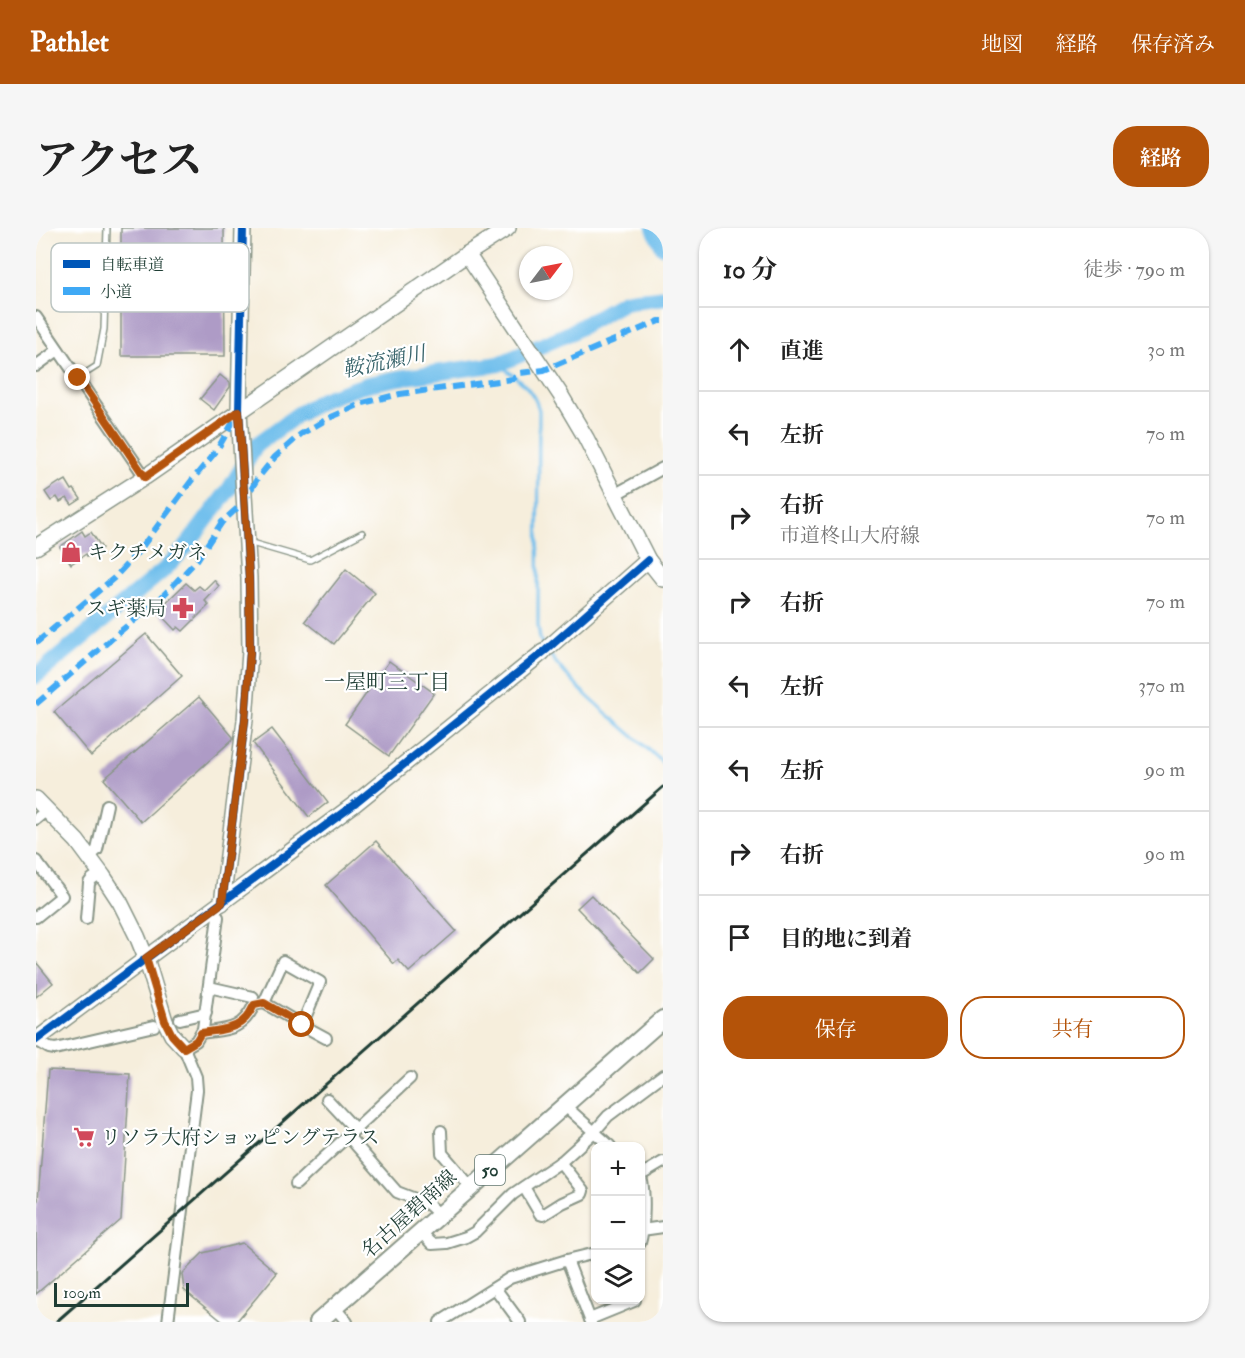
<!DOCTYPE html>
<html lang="ja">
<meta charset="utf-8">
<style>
:root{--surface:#fff;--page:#f6f6f6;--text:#222;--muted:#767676;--line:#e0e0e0;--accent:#b45309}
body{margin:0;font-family:"IM FELL Double Pica","Noto Serif JP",serif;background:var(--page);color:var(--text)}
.controls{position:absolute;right:18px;bottom:18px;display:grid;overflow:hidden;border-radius:12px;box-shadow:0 2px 4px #0004}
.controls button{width:54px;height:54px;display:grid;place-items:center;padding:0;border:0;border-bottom:2px solid var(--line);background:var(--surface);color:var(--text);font:30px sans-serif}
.compass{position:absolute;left:483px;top:18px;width:54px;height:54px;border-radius:50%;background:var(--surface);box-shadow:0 2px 4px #0004;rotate:58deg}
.scale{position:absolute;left:18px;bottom:15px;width:135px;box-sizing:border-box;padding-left:6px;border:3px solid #1f3d34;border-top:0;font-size:16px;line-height:21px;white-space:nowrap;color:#1f3d34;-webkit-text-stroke:4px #fff;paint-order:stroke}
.stop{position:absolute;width:18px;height:18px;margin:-14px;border:4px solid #b45309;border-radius:50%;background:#fff}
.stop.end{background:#b45309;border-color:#fff;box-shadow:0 2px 6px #0008}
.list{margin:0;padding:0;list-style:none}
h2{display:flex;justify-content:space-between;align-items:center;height:78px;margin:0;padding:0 24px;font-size:26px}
h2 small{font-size:20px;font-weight:400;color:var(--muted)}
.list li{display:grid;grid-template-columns:39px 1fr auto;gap:18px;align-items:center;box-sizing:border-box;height:84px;padding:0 24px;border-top:2px solid var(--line)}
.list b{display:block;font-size:22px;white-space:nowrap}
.list p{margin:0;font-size:20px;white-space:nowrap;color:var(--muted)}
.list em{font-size:20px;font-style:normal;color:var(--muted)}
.actions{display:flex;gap:12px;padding:18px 24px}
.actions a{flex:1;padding:14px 0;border:2px solid var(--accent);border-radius:24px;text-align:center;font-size:21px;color:var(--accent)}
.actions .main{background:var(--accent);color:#fff}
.icon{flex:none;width:33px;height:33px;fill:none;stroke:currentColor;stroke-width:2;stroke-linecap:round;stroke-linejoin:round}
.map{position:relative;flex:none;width:627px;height:1094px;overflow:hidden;border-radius:24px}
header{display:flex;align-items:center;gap:36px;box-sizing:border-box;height:84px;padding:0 30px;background:var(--accent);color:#fff}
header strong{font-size:28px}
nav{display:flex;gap:33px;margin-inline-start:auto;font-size:21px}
.intro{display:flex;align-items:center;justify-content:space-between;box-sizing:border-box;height:144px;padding:0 36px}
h1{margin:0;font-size:42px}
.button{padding:15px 27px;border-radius:24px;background:var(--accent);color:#fff;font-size:21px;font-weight:700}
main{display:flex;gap:36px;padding:0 36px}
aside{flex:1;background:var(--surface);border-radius:24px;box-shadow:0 2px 4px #0004}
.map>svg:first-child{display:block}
</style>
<header>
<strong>Pathlet</strong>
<nav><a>地図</a><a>経路</a><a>保存済み</a></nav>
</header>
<div class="intro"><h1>アクセス</h1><a class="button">経路</a></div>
<main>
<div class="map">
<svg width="627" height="1094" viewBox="0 0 627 1094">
<rect width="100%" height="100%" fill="#fff"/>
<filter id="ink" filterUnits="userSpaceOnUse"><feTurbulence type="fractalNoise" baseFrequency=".0167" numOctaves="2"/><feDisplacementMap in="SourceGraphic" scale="12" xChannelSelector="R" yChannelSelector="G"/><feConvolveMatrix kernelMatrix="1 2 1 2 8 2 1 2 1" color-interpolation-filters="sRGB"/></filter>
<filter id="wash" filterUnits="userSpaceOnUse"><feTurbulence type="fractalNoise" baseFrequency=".008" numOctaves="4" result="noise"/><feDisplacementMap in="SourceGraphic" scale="24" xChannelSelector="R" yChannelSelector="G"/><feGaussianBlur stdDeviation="1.35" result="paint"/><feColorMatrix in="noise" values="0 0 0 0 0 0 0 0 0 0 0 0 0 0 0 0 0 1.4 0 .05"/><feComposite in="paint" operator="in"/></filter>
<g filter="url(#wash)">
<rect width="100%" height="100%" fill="#f6eedc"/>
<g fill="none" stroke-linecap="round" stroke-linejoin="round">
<!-- stream -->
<g stroke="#71bfec" stroke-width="3">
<path d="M 463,136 C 480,150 497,159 503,182 L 502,397 L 504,411 L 508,419"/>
<path d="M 512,424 C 543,468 589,498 627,535"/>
</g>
<!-- river -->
<g stroke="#71bfec" stroke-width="16">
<polyline points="618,0 627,19"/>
<path d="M 0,448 L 129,341 L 149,320 L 194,260 L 220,217 L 261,187 L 288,171 L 332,156 L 362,150 L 463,136 L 534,105 L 588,74 C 601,71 614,72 627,69"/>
</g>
</g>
<g id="blocks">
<!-- building -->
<g fill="#ae9bc6">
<polygon points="85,0 188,0 189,128 85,128"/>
<polygon points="184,147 194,155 194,159 178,182 164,171"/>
<polygon points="30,252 36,262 38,261 45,271 36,277 31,270 24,274 21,269 15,273 9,264 24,254 25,255"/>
<polygon points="46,303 49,308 55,304 66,320 60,324 59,322 51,328 50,326 35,336 24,319"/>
<polygon points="310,341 339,365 298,416 269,393"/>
<polygon points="178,352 183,358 169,373 173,377 147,403 142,399 139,402 121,383 150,355 158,362 163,358 168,362"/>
<polygon points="110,406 146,448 55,528 18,484"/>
<polygon points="353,433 398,465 353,528 309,496"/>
<polygon points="163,469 197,509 197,511 105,594 68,551"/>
<polygon points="236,501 292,574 273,589 217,515"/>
<polygon points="340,613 420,703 373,744 362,732 358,736 290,657"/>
<polygon points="555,667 618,731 604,745 541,680"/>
<polygon points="0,734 17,755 0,769"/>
<polygon points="12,842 94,846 85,992 0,1066 0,974 2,972"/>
<polygon points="206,1015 241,1045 200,1094 187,1094 148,1062 146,1046 167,1025"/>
</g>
</g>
</g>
<g filter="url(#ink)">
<use href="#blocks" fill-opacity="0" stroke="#8a9688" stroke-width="1.5"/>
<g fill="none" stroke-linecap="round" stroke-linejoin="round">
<defs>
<g id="lane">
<polyline points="42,150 61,138 68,101 71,0"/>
<polyline points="212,314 274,332 326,305"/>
</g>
<g id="street">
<polyline points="0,89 109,249"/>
<polyline points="0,138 22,122"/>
<polyline points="578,267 627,240"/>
<polyline points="0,591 11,582"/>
<polyline points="53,629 61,622 71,577"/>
<polyline points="0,633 26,668 0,689"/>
<polyline points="50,691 53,655 56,651 65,645"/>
<polyline points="173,759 217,769"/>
<polyline points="144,791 170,785"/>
<polyline points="266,797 290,810"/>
<path d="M 165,805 C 191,801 206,803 218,777 L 228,775 L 266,797 L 284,754 L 247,733 L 228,775"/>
<polyline points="0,812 13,820 19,821 118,798"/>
<polyline points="291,871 319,901"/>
<polyline points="528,877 574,918"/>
<polyline points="405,903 406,925 435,959"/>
<polyline points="312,908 361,964 392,976 404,987"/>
<path d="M 604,947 C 610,960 608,1002 604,1015"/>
<polyline points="605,947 627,934"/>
<polyline points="260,956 374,850"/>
<polyline points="488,959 504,986 507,987 526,975 546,966 547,963 524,934"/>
<polyline points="606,1002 627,999"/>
<polyline points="385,1004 396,1016 411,1015 430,1009 439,1004 477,966 526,933 558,904 572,888 627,847"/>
<polyline points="531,1032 555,1094"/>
<polyline points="459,1060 484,1094"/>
<polyline points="298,1079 311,1094"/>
<polyline points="554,1091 598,1073 599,1072"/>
<polyline points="132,1094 161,862 160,849 148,820 160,813 167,801 182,689"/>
<polyline points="404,1094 474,1050 531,1032 560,1025"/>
</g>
<g id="secondary">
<polyline points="431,26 524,166 550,210 612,332 627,351"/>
<polyline points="0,319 109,249 431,26 472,0"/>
<polyline points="513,419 612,332"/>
<polyline points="0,571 41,613 67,648 84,674 101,708 110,730 129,793 136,807 148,820"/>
<polyline points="186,675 209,492 214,424 213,350 203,183 207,0"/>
<polyline points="0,812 320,575 507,424"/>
</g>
<polyline id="primary" points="282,1094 627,791"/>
</defs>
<!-- lane casing -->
<use href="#lane" stroke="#8a9688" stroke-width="8"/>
<!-- street casing -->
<use href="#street" stroke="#8a9688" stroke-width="14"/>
<!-- secondary casing -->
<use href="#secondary" stroke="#8a9688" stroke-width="18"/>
<!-- primary casing -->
<use href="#primary" stroke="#8a9688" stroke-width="20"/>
<!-- lane -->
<use href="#lane" stroke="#fff" stroke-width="5"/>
<!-- street -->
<use href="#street" stroke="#fff" stroke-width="10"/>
<!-- secondary -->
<use href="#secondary" stroke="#fff" stroke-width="15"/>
<!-- primary -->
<use href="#primary" stroke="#fff" stroke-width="16"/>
<!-- rail -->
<polyline stroke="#1f3d34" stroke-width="3" points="20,1094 627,559"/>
<!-- quiet -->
<g stroke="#3fa9f5" stroke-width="6" stroke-dasharray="12 6" stroke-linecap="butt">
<polyline points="0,415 78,350 102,324 156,252 181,222 201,187"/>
<polyline points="0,476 87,401 120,375 161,332 186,294 208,274 221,251 239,229 265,206 293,190 327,175 364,166 477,151 484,145 508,142 623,93 627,93"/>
</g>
<defs>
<g id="cycleway">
<polyline points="186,675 209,492 214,424 213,350 203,183 207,0"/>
<polyline points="0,812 320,575 510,422 612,332"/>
</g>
</defs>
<!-- cycleway casing -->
<use href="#cycleway" stroke="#fff" stroke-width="11"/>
<!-- cycleway -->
<use href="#cycleway" stroke="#0057b8" stroke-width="8"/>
</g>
</g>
<g fill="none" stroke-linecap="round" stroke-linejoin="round" filter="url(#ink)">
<!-- route -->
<path stroke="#b45309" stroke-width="8" d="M 42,150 L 109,249 L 203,183 L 213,350 L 214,424 L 209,492 L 186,675 L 110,730 L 129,793 L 136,807 L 148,820 L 160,813 L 165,805 C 190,801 207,802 218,777 L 228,775 L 266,797"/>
</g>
<!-- icons -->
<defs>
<symbol id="shop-bare" viewBox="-9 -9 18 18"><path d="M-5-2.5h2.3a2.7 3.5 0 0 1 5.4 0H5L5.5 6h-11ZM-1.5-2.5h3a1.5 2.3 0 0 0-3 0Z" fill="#d1495b" stroke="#fff" stroke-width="2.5" paint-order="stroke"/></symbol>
<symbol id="pharmacy-bare" viewBox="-9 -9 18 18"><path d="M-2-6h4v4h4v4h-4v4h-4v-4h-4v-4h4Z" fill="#d1495b" stroke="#fff" stroke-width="2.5" paint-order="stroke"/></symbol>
<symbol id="supermarket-bare" viewBox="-9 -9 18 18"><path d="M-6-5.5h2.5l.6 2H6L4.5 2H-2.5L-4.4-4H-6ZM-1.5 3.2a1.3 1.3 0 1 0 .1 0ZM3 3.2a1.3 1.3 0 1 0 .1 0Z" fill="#d1495b" stroke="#fff" stroke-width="2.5" paint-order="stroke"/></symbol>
</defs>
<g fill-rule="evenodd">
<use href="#shop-bare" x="20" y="309" width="30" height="30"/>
<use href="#pharmacy-bare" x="132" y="365" width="30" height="30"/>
<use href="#supermarket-bare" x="33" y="894" width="30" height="30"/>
</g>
<g text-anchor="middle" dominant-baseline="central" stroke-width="4.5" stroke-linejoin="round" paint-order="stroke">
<!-- shield labels -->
<rect fill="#fff" stroke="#627771" stroke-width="1.5" x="439" y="927" width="30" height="30" rx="4.5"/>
<g font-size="18" font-weight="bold" fill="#1f3d34">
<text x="454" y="942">50</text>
</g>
<!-- poi labels -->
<g font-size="20" fill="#1f3d34" stroke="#fff" text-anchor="start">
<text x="52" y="324">キクチメガネ</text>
<text x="130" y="380" text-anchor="end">スギ薬局</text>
<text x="65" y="909">リソラ大府ショッピングテラス</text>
</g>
<!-- street labels -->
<g font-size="20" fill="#1f3d34" stroke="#fff">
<text transform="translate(373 986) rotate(-42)">名古屋碧南線</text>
</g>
<!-- water labels -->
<g font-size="21" font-style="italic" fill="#38646b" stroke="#fff">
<text transform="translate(348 134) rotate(-12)">鞍流瀬川</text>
</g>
<!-- neighbourhood labels -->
<g font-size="21" fill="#1f3d34" stroke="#fff">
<text x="351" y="454">一屋町三丁目</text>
</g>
</g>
<!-- legend -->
<rect x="15" y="15" width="198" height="69" rx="9" fill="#fff" stroke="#bcc5c2" stroke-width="1.5"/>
<rect x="27" y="32" width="27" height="8" fill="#0057b8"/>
<rect x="27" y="59" width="27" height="8" fill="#3fa9f5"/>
<g font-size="16" fill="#1f3d34">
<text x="64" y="42">自転車道</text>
<text x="64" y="69">小道</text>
</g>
</svg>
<div class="controls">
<button>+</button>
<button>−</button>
<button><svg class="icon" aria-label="layers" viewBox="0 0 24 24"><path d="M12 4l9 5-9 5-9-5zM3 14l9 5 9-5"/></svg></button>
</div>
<svg class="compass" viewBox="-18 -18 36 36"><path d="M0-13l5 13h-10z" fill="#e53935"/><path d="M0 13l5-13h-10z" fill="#767676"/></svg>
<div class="scale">100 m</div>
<div class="stop" style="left:266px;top:797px"></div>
<div class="stop end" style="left:42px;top:150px"></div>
</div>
<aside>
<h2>10 分<small>徒歩 · 790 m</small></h2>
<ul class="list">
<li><svg class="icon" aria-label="ahead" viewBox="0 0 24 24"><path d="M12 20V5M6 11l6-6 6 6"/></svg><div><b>直進</b></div><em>30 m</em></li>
<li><svg class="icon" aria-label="left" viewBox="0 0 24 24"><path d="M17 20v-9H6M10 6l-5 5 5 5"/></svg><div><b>左折</b></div><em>70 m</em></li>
<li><svg class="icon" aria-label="right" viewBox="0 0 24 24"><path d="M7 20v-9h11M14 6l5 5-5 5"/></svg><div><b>右折</b><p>市道柊山大府線</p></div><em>70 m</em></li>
<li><svg class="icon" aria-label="right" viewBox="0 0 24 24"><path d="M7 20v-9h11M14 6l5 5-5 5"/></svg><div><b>右折</b></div><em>70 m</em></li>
<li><svg class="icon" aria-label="left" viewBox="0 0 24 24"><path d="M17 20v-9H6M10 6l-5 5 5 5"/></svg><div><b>左折</b></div><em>370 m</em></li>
<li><svg class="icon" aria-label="left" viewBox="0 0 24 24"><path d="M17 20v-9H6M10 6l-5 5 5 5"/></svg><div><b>左折</b></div><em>90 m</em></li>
<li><svg class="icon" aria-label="right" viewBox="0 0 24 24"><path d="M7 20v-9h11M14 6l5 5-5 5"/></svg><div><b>右折</b></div><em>90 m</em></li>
<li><svg class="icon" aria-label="arrive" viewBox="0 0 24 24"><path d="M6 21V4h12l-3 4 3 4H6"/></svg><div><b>目的地に到着</b></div></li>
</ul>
<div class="actions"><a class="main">保存</a><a>共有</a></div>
</aside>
</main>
